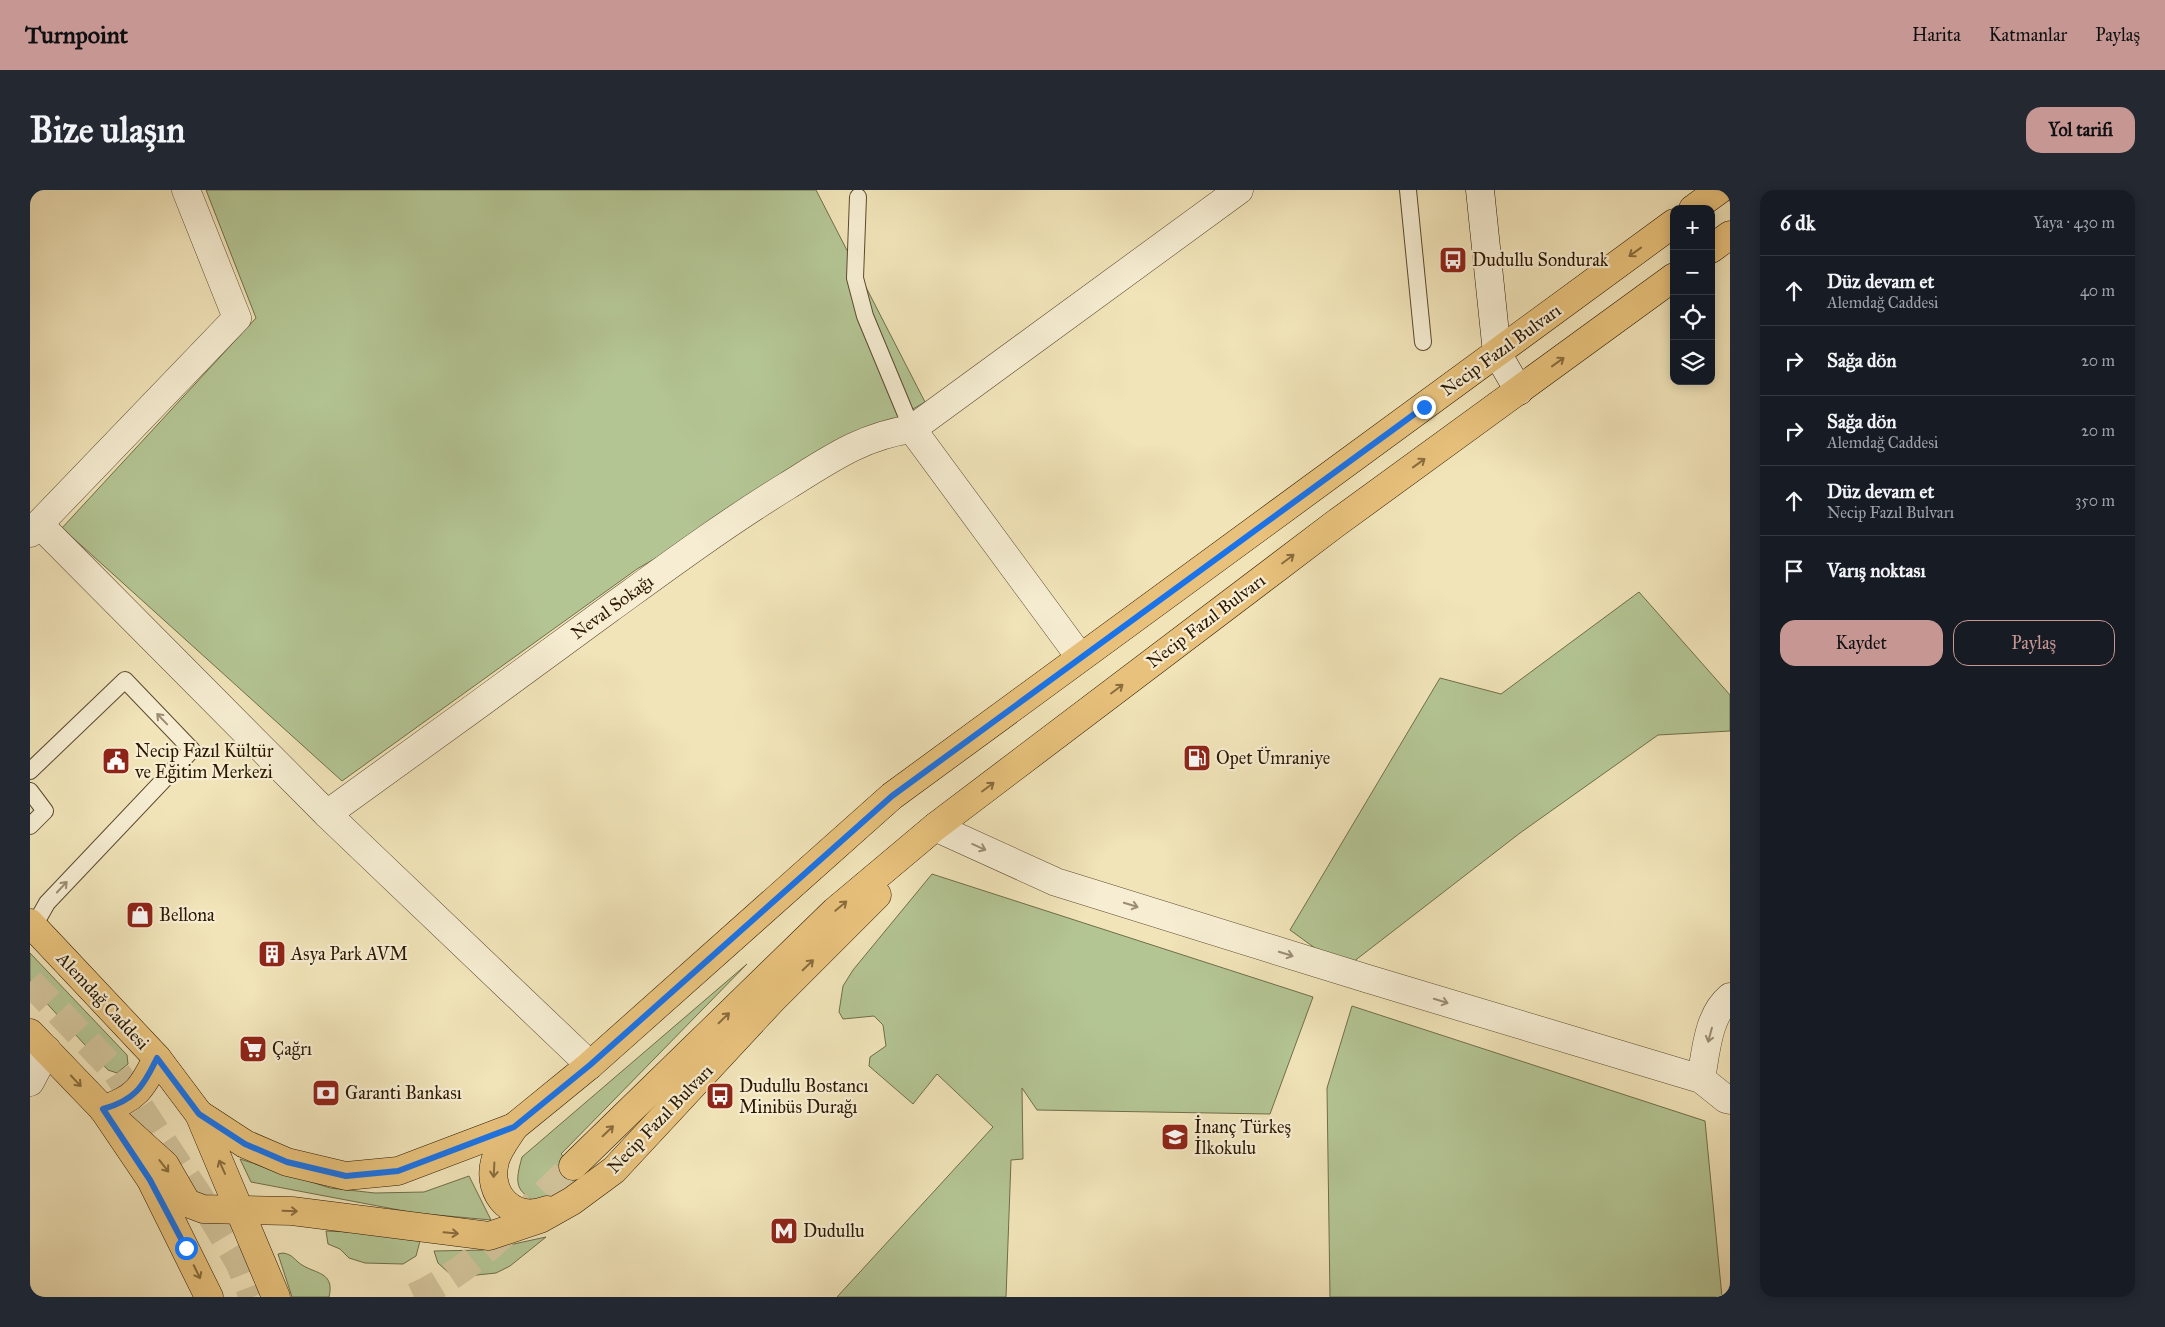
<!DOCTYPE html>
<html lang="tr">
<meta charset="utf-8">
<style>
:root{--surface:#171b24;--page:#242831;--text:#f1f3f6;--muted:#9ea1a6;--line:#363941;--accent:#c59692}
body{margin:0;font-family:"IM FELL Great Primer",serif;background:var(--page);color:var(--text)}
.controls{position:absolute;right:15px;top:15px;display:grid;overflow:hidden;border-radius:10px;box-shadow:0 2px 12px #0003}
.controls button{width:45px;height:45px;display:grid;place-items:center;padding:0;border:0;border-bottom:1px solid var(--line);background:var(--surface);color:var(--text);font:25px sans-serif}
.stop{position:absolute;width:15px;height:15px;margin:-11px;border:4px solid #1a73e8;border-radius:50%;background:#fff}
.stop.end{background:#1a73e8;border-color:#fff;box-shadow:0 1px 5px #0008}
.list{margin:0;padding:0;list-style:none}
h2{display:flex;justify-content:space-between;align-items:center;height:65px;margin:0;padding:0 20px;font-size:21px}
h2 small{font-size:16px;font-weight:400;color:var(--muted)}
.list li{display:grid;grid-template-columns:32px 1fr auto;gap:15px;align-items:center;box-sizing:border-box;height:70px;padding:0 20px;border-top:1px solid var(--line)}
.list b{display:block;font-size:19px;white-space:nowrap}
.list p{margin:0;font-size:16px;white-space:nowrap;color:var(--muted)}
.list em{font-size:16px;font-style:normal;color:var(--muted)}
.actions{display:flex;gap:10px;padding:15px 20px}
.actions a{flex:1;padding:11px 0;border:1px solid var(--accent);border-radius:15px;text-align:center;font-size:18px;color:var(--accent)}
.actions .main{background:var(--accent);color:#111}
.icon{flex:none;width:28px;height:28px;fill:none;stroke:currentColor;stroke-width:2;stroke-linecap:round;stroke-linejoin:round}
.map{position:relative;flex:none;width:1700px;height:1107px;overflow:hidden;border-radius:15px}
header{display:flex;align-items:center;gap:30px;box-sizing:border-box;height:70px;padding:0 25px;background:var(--accent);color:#111}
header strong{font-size:24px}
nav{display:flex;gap:28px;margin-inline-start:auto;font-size:18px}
.intro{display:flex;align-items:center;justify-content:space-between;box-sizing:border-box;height:120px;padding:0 30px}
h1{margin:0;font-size:35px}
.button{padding:12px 22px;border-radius:15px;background:var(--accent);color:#111;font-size:18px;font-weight:700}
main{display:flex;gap:30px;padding:0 30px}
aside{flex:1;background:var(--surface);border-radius:15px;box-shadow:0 2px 12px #0003}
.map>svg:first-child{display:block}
</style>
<header>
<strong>Turnpoint</strong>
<nav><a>Harita</a><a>Katmanlar</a><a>Paylaş</a></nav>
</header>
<div class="intro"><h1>Bize ulaşın</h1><a class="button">Yol tarifi</a></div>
<main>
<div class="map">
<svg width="1700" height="1107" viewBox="0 0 1700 1107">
<rect width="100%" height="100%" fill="#f1e4b9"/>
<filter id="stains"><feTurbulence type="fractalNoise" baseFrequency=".004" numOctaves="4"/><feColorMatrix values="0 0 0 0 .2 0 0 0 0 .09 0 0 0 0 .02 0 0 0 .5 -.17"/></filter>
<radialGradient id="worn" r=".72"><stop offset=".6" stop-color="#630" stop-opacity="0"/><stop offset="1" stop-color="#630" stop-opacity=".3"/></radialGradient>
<!-- green -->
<g fill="#b4c594" stroke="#706e4a">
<polygon points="176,0 786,0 895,212 607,379 312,591 32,338 226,128"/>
<polygon points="1609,402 1700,505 1700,541 1628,545 1490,643 1314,779 1260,740 1410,488 1471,504"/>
<polygon points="902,684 1283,807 1240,924 1007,920 992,898 993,969 981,970 976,1107 807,1107 963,937 907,884 883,914 839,876 840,867 856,856 853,835 844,826 813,829 809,822 813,796 823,780"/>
<polygon points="0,763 97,865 98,874 87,883 78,880 0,795"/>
<path d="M 717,774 L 531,964 L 554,986 L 524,1009 L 510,1014 C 484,1001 485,993 492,967 Z"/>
<polygon points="1322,816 1675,931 1692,1107 1300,1107 1297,898"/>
<polygon points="210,969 300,998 345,1003 394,1002 439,986 461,1030 385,1023 221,992"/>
<polygon points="296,1041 342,1043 390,1051 386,1066 373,1074 335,1073 319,1068 310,1059 298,1054"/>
<polygon points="516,1047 480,1076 466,1083 428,1087 420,1084 408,1073 404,1061 456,1060"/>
<path d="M 253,1063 C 264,1065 264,1070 272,1075 C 286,1084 305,1082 299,1107 L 262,1107 L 248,1064 Z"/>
</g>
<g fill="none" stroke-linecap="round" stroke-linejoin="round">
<!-- primary-tunnel -->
<g stroke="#d3c59d" stroke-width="28" stroke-dasharray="28 14" stroke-linecap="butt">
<polyline points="0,792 87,883 176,1017 209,1072 223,1107"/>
<path d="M 384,1107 C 447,1078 494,1023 543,976"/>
</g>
<defs>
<g id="lane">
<polyline points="1378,0 1393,152"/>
<polyline points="828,7 825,88 835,126 882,239"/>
<polyline points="0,581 95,490 162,560 17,713 4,736"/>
<polyline points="0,601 15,621 0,636"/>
</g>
<g id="street">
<polyline points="882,239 1050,467"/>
<polyline points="9,334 207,128 156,0"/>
<polyline points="0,343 9,334 297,624 560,875"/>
<path d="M 297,624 C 392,556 485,488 579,419 C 637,377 695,334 757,296 C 799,270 832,246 882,239 L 1209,0"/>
<polyline points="905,637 1026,692 1335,788 1671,889 1696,909 1700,910"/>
<path d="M 1671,889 C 1676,861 1678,825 1700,807"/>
<polyline points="0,892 17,860"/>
</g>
<polyline id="secondary" points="1450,0 1467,163 1489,201"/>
<g id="primary">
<polyline points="1663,19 1689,0"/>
<polyline points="1681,59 1700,45"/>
<polyline points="0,733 127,868 169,924 246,1107"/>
<polyline points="0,843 73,919 121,990 179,1107"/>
<polyline points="73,919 135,975 157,1013 173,1019 262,1021 459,1046 510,1029 542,1011 584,980 743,809 847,705"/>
<path d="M 73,919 C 105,910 113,897 127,868"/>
<polyline points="169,924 215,954 257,972 316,986 368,981 484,937 560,875 862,606 1644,33"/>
<path d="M 484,937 C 478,947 468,959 465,971 C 456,1005 484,1033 517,1020"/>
<polyline points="543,976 805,721 905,637 1305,334 1644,87"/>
</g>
</defs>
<!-- lane casing -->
<use href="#lane" stroke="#5c4a2e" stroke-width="18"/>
<!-- street casing -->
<use href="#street" stroke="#5c4a2e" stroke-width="29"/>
<!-- secondary casing -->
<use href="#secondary" stroke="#2b1700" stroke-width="29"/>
<!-- primary casing -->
<use href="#primary" stroke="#2b1700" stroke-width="29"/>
<!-- lane -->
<use href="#lane" stroke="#f6edd2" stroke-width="16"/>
<!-- street -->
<use href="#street" stroke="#f6edd2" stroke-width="28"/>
<!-- secondary -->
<use href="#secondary" stroke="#f6edd2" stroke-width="28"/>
<!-- primary -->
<use href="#primary" stroke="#e8c27c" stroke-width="28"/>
</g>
<!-- one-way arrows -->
<defs><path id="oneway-shaft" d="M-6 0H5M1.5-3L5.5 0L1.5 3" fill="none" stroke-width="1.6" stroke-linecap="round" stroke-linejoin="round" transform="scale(1.25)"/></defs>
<g stroke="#8a6c3e">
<use href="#oneway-shaft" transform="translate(1605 62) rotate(144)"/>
<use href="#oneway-shaft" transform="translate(1528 172) rotate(-36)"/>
<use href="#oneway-shaft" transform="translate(1389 273) rotate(-36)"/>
<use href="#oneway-shaft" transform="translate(1258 369) rotate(-37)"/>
<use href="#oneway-shaft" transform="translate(1087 499) rotate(-37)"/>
<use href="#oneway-shaft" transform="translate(958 597) rotate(-37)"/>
<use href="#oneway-shaft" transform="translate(811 716) rotate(-40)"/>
<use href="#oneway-shaft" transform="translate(778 775) rotate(-44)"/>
<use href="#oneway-shaft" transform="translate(694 828) rotate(-44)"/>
<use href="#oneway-shaft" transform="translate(46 891) rotate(47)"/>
<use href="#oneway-shaft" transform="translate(578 941) rotate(-44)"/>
<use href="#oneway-shaft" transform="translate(134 976) rotate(52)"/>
<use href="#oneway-shaft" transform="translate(192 977) rotate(-114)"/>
<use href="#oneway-shaft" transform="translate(464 980) rotate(93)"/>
<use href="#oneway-shaft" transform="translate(260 1021) rotate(2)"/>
<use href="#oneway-shaft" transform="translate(421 1043) rotate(5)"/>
<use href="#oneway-shaft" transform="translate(167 1082) rotate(64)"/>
</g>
<g stroke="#9b8d74">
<use href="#oneway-shaft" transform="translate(132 529) rotate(-134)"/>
<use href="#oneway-shaft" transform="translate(949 657) rotate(24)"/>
<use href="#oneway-shaft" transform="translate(32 697) rotate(-47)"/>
<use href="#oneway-shaft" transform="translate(1101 715) rotate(17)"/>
<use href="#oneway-shaft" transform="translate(1256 764) rotate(17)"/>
<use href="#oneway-shaft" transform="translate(1411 811) rotate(17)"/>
<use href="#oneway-shaft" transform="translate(1680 845) rotate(105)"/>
</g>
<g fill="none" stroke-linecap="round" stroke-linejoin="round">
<!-- route -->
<path stroke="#1a73e8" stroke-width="6" d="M 156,1058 L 120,990 L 73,919 C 105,910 113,897 127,868 L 169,924 L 215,954 L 257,972 L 316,986 L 368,981 L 484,937 L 560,875 L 862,606 L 1394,217"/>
</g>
<!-- icons -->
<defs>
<symbol id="bus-square" viewBox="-11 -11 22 22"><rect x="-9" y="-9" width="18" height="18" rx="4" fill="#8f2418" stroke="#f6edd2"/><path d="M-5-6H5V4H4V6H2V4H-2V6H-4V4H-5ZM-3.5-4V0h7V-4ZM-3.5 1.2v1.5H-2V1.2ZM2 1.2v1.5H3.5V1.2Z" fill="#fff"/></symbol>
<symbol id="fuel-square" viewBox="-11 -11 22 22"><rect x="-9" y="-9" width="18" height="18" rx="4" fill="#8f2418" stroke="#f6edd2"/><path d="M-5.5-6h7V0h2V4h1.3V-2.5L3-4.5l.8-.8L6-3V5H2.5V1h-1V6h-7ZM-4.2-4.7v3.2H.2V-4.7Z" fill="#fff"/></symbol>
<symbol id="civic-square" viewBox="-11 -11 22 22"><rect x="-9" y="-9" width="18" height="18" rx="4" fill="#8f2418" stroke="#f6edd2"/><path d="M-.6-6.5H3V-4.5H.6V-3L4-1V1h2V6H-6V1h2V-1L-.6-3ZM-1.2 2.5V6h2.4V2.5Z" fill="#fff"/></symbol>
<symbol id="shop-square" viewBox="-11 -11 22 22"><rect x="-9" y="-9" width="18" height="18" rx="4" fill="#8f2418" stroke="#f6edd2"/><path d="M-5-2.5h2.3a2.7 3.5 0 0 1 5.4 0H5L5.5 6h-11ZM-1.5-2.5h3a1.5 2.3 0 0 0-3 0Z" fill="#fff"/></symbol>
<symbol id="building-square" viewBox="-11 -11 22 22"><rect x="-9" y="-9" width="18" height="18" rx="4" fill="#8f2418" stroke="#f6edd2"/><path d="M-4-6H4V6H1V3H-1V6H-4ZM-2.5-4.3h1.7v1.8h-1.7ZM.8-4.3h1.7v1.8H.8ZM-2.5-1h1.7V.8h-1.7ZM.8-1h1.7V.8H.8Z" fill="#fff"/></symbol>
<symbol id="supermarket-square" viewBox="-11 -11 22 22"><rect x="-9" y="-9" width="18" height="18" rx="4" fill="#8f2418" stroke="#f6edd2"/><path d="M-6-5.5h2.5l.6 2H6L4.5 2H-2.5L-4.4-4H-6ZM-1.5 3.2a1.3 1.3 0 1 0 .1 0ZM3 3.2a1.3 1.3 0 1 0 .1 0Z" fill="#fff"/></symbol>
<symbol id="bank-square" viewBox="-11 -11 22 22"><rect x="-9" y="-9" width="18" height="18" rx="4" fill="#8f2418" stroke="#f6edd2"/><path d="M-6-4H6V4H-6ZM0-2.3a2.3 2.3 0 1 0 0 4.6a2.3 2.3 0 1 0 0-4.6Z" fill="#fff"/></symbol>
<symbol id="school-square" viewBox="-11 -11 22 22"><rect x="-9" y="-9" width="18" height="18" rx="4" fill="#8f2418" stroke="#f6edd2"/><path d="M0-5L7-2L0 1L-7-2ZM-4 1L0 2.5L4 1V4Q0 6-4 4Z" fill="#fff"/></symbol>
<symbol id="metro-square" viewBox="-11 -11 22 22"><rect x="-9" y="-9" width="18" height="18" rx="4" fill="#8f2418" stroke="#f6edd2"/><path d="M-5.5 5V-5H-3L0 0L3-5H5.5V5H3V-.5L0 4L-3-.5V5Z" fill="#fff"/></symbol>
</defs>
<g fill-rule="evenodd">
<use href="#bus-square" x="1407" y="54" width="32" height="32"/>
<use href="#fuel-square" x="1151" y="552" width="32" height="32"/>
<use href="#civic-square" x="70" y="555" width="32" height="32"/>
<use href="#shop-square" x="94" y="709" width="32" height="32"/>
<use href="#building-square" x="226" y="748" width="32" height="32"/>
<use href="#supermarket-square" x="207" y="843" width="32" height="32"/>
<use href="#bank-square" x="280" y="887" width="32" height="32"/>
<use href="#bus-square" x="674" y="890" width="32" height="32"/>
<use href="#school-square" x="1129" y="931" width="32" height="32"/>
<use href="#metro-square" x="738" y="1025" width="32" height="32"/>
</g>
<g text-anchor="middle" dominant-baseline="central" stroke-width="4.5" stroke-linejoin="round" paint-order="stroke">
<!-- poi labels -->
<g font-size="18" fill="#2b1700" stroke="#f6edd2" text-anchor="start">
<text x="1442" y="70">Dudullu Sondurak</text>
<text x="105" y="561">Necip Fazıl Kültür<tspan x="105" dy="21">ve Eğitim Merkezi</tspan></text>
<text x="1186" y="568">Opet Ümraniye</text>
<text x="129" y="725">Bellona</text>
<text x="261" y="764">Asya Park AVM</text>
<text x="242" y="859">Çağrı</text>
<text x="709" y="896">Dudullu Bostancı<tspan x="709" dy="21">Minibüs Durağı</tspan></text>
<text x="315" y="903">Garanti Bankası</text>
<text x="1164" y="937">İnanç Türkeş<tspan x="1164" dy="21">İlkokulu</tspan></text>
<text x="773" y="1041">Dudullu</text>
</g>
<!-- street labels -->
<g font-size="18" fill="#2b1700" stroke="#f6edd2">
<text transform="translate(1471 160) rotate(-36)">Necip Fazıl Bulvarı</text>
<text transform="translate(582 417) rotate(-36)">Neval Sokağı</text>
<text transform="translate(1176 431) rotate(-37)">Necip Fazıl Bulvarı</text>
<text transform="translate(73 811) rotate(47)">Alemdağ Caddesi</text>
<text transform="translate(630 929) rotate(-46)">Necip Fazıl Bulvarı</text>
</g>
</g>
<rect width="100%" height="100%" filter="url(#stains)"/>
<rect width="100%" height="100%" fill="url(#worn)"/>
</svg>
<div class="controls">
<button>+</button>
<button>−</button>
<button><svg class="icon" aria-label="locate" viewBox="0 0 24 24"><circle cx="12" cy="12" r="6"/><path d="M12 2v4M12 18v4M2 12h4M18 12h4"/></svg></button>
<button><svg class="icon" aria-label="layers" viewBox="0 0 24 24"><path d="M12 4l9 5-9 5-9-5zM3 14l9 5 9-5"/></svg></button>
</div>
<div class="stop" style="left:156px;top:1058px"></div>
<div class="stop end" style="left:1394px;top:217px"></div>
</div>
<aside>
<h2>6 dk<small>Yaya · 430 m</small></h2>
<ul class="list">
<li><svg class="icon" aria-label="ahead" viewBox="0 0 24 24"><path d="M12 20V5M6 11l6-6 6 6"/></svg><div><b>Düz devam et</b><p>Alemdağ Caddesi</p></div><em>40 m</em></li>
<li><svg class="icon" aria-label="right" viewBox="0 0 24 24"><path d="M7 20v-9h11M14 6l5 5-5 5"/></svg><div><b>Sağa dön</b></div><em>20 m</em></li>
<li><svg class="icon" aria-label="right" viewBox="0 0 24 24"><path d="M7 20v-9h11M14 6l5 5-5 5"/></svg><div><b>Sağa dön</b><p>Alemdağ Caddesi</p></div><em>20 m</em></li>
<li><svg class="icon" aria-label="ahead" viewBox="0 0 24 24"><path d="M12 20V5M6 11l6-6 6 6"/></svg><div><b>Düz devam et</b><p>Necip Fazıl Bulvarı</p></div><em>350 m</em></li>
<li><svg class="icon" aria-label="arrive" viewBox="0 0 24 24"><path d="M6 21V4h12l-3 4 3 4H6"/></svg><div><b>Varış noktası</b></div></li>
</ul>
<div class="actions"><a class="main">Kaydet</a><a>Paylaş</a></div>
</aside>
</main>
